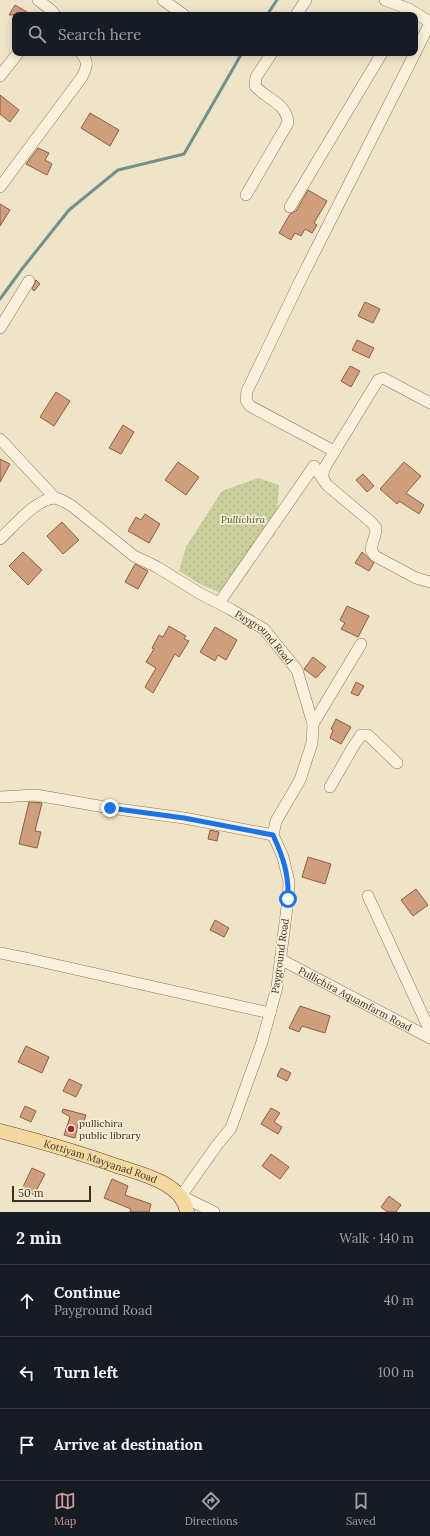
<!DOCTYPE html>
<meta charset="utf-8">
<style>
:root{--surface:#171b24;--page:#242831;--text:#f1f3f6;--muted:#9ea1a6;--line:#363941;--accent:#cc999b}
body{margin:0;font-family:Lora,serif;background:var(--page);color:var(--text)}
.scale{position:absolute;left:12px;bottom:10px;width:79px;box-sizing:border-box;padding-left:4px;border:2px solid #3d2e20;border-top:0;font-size:11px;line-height:14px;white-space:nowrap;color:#3d2e20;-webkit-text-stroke:3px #f7eed8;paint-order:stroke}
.stop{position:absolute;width:12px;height:12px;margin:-9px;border:3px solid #1a73e8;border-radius:50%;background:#fff}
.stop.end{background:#1a73e8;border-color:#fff;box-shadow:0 1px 4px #0008}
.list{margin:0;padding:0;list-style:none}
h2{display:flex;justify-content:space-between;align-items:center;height:52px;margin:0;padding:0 16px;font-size:17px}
h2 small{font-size:13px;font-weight:400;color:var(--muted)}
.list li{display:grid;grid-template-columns:26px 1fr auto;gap:12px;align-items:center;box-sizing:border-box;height:72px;padding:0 16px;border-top:1px solid var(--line)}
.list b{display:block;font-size:15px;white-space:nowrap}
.list p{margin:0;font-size:13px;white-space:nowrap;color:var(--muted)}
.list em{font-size:13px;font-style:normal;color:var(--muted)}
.icon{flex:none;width:22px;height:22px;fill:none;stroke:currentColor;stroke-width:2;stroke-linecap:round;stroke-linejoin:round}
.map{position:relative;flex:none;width:430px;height:1212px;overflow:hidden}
.search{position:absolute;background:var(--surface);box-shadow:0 2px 10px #0003;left:12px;right:12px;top:12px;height:44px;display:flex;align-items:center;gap:10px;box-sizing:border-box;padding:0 14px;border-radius:8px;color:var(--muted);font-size:15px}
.sheet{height:268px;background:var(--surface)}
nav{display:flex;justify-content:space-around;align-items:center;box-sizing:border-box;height:56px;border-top:1px solid var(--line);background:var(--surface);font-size:11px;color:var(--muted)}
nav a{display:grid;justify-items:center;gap:2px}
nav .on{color:var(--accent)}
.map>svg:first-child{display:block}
</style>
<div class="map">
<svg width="430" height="1212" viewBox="0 0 430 1212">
<defs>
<pattern id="park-dots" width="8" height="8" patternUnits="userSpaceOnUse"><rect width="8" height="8" fill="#c9cf9b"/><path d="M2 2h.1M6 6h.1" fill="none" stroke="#aeb285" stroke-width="1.8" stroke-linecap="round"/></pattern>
</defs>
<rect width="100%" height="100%" fill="#f0e4c8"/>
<!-- park -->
<polygon fill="url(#park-dots)" points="258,478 279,485 275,535 259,548 221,593 200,584 179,571 186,547 222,491"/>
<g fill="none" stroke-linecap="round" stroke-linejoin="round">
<!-- stream -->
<g stroke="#6f938a" stroke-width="3">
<polyline points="267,15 277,0"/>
<polyline points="0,299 22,269 69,210 118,170 184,154 242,53"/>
</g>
</g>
<!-- building -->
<g fill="#cf9f7d" stroke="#8d5f41">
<polygon points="15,5 32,15 9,15"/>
<polygon points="0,95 19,110 10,122 0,114"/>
<polygon points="90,113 119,130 110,146 81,128"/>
<polygon points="38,148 49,153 45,160 52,164 47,175 26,164"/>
<polygon points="308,190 327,201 314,223 317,225 312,233 305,229 301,236 295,233 291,240 279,233 290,214 296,211"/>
<polygon points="0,204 10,210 0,226"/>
<polygon points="36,280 40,284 34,291 32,289"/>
<polygon points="365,302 380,309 373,323 358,316"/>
<polygon points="357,340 374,348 369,358 352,350"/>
<polygon points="350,366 360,371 351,387 341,381"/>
<polygon points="56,392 70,401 54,426 40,417"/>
<polygon points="123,425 134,432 121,454 109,448"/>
<polygon points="0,459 10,464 0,482"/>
<polygon points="178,462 199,477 186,495 165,480"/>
<polygon points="404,462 421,476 406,493 424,505 419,514 399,501 397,504 380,489"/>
<polygon points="363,474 374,486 367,492 356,480"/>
<polygon points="145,514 160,524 149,543 128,531 136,517 141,520"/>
<polygon points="62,522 79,540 63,554 47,536"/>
<polygon points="23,552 42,570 28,585 9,566"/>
<polygon points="362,552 374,563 369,571 355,563"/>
<polygon points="135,564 148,571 138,589 125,582"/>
<polygon points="347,606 369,616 358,637 341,629 345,623 340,620"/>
<polygon points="169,626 186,636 184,639 189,641 179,657 175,654 153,693 145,687 156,668 146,662 154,649 152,648 159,635 163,637"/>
<polygon points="215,627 237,640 226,660 218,655 215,661 200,652"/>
<polygon points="313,657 326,667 316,678 304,669"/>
<polygon points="356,682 364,686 358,696 351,693"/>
<polygon points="336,719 351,727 341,744 330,738 333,730 331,729"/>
<polygon points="29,802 42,803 35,831 41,832 37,848 19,844"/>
<polygon points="210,830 219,832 217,841 208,839"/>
<polygon points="308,857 331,864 325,884 302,877"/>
<polygon points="416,889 428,905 413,916 401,900"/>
<polygon points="215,920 229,928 224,937 210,930"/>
<polygon points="300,1006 330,1016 325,1033 302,1026 299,1032 289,1028"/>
<polygon points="26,1046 49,1057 42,1073 18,1062"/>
<polygon points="281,1068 291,1073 287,1081 277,1076"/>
<polygon points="69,1079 82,1085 76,1097 63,1091"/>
<polygon points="25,1106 36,1111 31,1122 20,1117"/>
<polygon points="271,1108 280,1113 274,1122 282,1127 278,1134 261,1124"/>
<polygon points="63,1109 86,1115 83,1124 79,1121 75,1138 64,1135 70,1117 62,1112"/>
<polygon points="271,1154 289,1167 280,1179 262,1166"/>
<polygon points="32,1168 45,1174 34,1195 22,1189"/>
<polygon points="112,1179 128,1186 125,1195 151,1204 149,1212 130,1212 131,1209 104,1198"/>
<polygon points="389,1196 401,1205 396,1212 387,1212 381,1207"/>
</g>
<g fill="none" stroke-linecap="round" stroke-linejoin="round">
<defs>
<g id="minor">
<polyline points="38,0 51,10 55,15"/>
<polyline points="163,0 184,15"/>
<polyline points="385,0 409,9 430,22"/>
<polyline points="296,15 306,0"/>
<polyline points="415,53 430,23"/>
<polyline points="0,76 18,53"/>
<path d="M 0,187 L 82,77 C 87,67 89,62 81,53"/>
<path d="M 246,195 L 288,123 C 287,103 266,99 255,86 L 256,77 L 272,53"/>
<polyline points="290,207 382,53"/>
<polyline points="0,328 29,281"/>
<path d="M 430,403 L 383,378 L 378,380 L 325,467 C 322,474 322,479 327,485 L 371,522 L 376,528 C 376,536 372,542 371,550 L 375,556 L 416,578 L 430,582"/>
<polyline points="0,439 55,498"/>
<polyline points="334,451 250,406 246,400 247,391 302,277 415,53"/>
<path id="s1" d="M 0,539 C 13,527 37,498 55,498 C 61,499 67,503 72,506 L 134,556 L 157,567 L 199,593 L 230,609 L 264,629 L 297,670 L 313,724 L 312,743 L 300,780 L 276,821 L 273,835 L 283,857 L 289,882 L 288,899 L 277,987 L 262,1042 L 231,1128 L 217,1145 L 181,1196 L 214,1212"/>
<polyline points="219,603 314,466 324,481"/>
<polyline points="313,724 361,644"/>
<polyline points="330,787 353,747 361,735 368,735 397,763"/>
<polyline points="0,797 36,795 110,808 184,818 273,835"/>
<polyline points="368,896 430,1031"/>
<polyline points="0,953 30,959 270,1013"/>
<path id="s2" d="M 280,959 L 430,1038"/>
</g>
<g id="major">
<path id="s3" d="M 0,1131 C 39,1141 78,1152 117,1166 C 133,1171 151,1176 165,1184 C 176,1190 185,1200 187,1212"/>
</g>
</defs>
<!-- minor casing -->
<use href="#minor" stroke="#8d765c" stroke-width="12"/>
<!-- major casing -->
<use href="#major" stroke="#5b4430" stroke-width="15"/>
<!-- minor -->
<use href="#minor" stroke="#faf1dc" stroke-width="11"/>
<!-- major -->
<use href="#major" stroke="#f3d9a0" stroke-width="14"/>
</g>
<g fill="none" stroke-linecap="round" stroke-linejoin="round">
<!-- route -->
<path stroke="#1a73e8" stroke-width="5" d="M 110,808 L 184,818 L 273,835 C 283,857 289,874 288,899"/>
</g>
<!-- markers -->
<circle fill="#9e2a2b" stroke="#f7eed8" stroke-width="1.5" cx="71" cy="1129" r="4"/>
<g text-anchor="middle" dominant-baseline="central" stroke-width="3.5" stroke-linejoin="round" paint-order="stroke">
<!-- park labels -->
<g font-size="10" font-style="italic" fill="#4d5a26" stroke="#f7eed8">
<text x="243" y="519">Pullichira</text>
</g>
<!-- street labels -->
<g font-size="10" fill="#3d2e20" stroke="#f7eed8">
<text stroke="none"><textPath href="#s1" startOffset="323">Payground Road</textPath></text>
<text transform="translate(280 956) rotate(-82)">Payground Road</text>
<text stroke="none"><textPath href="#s2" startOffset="85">Pullichira Aquamfarm Road</textPath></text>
<text stroke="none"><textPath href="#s3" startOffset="105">Kottiyam Mayyanad Road</textPath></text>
</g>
<!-- poi labels -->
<g font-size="10" fill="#3d2e20" stroke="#f7eed8" text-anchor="start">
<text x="79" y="1123">pullichira<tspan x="79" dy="12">public library</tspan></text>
</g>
</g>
</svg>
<div class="scale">50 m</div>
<div class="stop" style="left:288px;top:899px"></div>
<div class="stop end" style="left:110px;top:808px"></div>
<div class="search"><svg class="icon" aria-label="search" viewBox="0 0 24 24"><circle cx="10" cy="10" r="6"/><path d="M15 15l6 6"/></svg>Search here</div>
</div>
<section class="sheet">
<h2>2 min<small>Walk · 140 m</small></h2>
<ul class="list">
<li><svg class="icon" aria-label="ahead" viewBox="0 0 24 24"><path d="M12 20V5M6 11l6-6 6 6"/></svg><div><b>Continue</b><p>Payground Road</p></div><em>40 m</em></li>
<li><svg class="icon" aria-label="left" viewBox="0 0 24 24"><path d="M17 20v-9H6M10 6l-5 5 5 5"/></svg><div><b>Turn left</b></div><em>100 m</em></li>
<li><svg class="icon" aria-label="arrive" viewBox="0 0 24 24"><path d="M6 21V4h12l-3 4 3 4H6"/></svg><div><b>Arrive at destination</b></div></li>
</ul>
</section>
<nav>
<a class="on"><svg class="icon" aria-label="map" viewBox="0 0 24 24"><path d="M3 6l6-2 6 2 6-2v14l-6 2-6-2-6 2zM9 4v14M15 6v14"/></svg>Map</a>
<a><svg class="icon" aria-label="directions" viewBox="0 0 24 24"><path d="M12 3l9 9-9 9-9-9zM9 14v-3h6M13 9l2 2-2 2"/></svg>Directions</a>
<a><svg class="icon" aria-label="saved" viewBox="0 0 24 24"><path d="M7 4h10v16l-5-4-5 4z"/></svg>Saved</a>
</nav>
